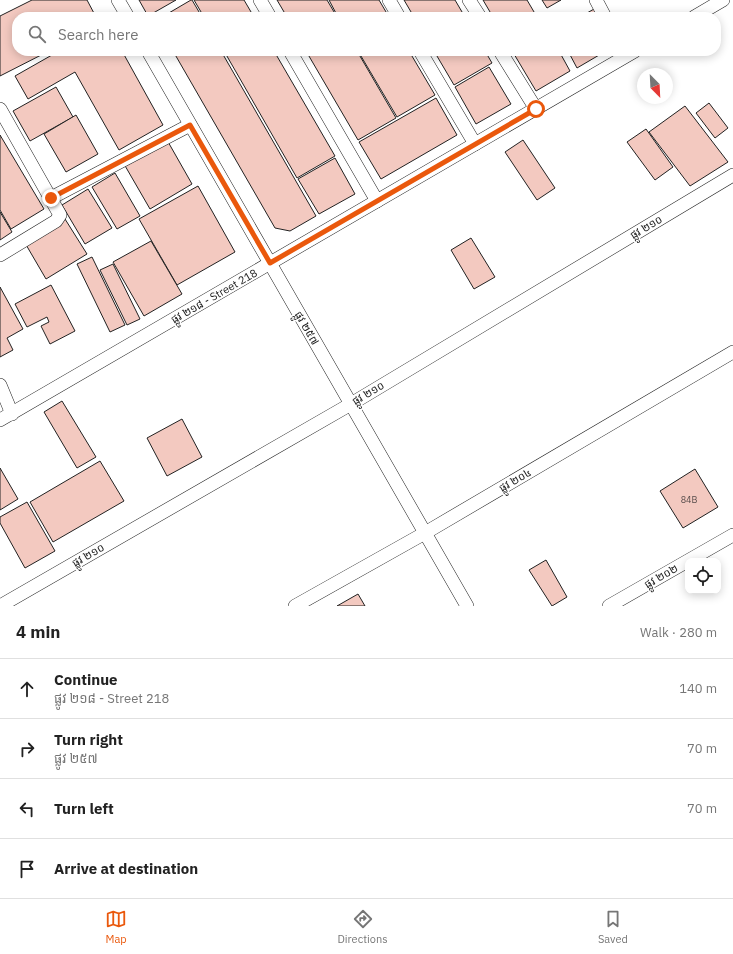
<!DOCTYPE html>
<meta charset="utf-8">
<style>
:root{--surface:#fff;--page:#f2f2f2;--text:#222;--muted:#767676;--line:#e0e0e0;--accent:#ea580c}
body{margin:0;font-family:"IBM Plex Sans","Noto Sans Khmer",sans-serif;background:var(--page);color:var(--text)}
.controls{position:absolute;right:12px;bottom:12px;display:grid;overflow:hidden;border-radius:8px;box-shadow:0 2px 10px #0003}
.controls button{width:36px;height:36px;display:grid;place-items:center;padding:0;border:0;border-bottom:1px solid var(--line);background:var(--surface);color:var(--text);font:20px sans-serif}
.compass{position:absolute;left:637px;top:68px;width:36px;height:36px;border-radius:50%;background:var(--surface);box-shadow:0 2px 10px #0003;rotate:156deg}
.stop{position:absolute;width:12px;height:12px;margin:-9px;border:3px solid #ea580c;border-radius:50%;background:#fff}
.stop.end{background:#ea580c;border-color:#fff;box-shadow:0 1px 4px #0008}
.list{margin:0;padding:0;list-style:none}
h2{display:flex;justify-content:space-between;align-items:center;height:52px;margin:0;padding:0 16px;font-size:17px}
h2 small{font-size:13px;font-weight:400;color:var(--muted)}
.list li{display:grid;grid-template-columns:26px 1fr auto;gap:12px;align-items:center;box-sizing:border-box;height:60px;padding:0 16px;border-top:1px solid var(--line)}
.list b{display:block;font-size:15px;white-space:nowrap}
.list p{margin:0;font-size:13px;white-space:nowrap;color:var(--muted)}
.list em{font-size:13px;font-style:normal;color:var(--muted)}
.icon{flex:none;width:22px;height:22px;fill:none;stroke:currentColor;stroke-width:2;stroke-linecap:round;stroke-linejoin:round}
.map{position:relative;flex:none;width:733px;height:606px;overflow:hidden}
.search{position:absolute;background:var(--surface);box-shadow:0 2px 10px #0003;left:12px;right:12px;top:12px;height:44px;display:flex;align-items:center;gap:10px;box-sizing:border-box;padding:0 14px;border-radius:16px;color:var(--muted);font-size:15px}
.sheet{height:292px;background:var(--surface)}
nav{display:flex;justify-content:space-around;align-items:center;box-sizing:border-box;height:56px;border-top:1px solid var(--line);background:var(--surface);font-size:11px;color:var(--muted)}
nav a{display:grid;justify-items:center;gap:2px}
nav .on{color:var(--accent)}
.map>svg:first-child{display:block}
</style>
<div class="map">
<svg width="733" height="606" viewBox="0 0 733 606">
<rect width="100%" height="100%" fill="#fff"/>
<!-- building -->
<g fill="#f3c9c0" stroke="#222">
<polygon points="32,0 87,0 96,17 17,17 17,51 49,51 0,76 0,16"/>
<polygon points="139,0 176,0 148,16"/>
<polygon points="192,0 202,17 162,17 191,0"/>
<polygon points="194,0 244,0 254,17 204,17"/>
<polygon points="277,0 327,0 337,17 287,17"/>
<polygon points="329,0 379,0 389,17 338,17"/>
<polygon points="404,0 455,0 465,17 414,17"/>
<polygon points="483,0 527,0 537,17 493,17"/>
<polygon points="542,0 561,0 547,8"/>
<polygon points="594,9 598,17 580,17"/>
<polygon points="59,51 122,51 163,125 119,150 75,72 28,99 15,76"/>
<polygon points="173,51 221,51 316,216 290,231 275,228"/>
<polygon points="224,51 274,51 335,156 297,178"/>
<polygon points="306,51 357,51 396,118 358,140"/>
<polygon points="358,51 409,51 435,95 397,117"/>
<polygon points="434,51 485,51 492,63 454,85"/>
<polygon points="519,51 559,51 570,71 536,91 514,54"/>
<polygon points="568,51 606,51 577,68"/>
<polygon points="489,67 511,104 476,124 455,87"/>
<polygon points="56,87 73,117 30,141 13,111"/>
<polygon points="436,98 457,135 381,179 359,142"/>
<polygon points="709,103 728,128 715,138 696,113"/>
<polygon points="685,106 728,162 690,186 649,132"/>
<polygon points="76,115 98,154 66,172 44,134"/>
<polygon points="646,129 673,167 655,180 627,142"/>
<polygon points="0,135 44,209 11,229 0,210"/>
<polygon points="167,140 192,184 150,209 124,164"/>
<polygon points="523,140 555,188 537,200 505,152"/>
<polygon points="335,158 355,194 319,214 298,179"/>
<polygon points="115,173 140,216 117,229 92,187"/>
<polygon points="198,186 235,252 177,285 139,219"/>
<polygon points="88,189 112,228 85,244 62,205"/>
<polygon points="0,212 12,232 0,240"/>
<polygon points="65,219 87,254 46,279 25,243"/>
<polygon points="471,238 495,277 474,289 451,250"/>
<polygon points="151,241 182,294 144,316 113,262"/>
<polygon points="92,257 125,325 110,332 77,264"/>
<polygon points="113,264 140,319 127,325 100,270"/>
<polygon points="51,285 75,331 50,344 41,326 49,322 47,317 27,327 15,304"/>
<polygon points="0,287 23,329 7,338 13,350 0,357"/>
<polygon points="62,401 96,457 77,468 44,412"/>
<polygon points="182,419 202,457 167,476 147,438"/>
<polygon points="100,461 124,501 53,542 30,502"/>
<polygon points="0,468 18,499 0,510"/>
<polygon points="695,469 718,507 683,528 660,491"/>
<polygon points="27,502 55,551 25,568 0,523 0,517"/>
<polygon points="546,560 567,597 552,606 529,570"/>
<polygon points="358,594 365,606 337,606"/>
</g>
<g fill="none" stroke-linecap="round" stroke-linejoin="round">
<defs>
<g id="minor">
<polyline points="118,0 128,17"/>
<polyline points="260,0 270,17"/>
<polyline points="389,0 399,17"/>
<polyline points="469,0 480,17"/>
<polyline points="596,0 605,17"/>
<polyline points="694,17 723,0"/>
<polyline points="148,51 467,606"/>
<polyline points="290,51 377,201"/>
<polyline points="420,51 475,144"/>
<polyline points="500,51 536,109"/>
<polyline points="0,109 60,215 56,221 0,255"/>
<polyline points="51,198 190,125"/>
<polyline points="0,385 12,414"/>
<polyline points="0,420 635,51"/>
<polyline points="0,606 351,404 733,175"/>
<polyline points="295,606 425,533 733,352"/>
<polyline points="609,606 733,535"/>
</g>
</defs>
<!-- minor casing -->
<use href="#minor" stroke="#222" stroke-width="14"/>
<!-- minor -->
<use href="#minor" stroke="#fff" stroke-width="13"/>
</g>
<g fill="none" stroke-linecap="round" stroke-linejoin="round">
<!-- route -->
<polyline stroke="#ea580c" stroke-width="5" points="51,198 190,125 270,263 536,109"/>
</g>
<g text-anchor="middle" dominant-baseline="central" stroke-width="3" stroke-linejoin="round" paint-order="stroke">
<!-- number labels -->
<g font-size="9" fill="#564c4a">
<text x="689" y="499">84B</text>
</g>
<!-- street labels -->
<g font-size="11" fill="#222" stroke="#fff">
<text transform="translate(646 227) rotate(-31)">ផ្លូវ ២១០</text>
<text transform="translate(214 296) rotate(-30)">ផ្លូវ ២១៨ - Street 218</text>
<text transform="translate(307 328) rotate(60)">ផ្លូវ ២៥៧</text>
<text transform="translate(368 393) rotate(-31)">ផ្លូវ ២១០</text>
<text transform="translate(515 480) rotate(-30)">ផ្លូវ ២០៤</text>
<text transform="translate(88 555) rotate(-30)">ផ្លូវ ២១០</text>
<text transform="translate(661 576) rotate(-30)">ផ្លូវ ២០២</text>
</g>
</g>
</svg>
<div class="controls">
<button><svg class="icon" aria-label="locate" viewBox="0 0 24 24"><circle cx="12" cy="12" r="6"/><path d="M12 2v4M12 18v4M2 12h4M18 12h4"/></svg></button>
</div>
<svg class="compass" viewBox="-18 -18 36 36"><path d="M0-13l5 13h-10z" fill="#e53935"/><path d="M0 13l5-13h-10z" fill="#767676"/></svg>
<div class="stop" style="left:536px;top:109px"></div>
<div class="stop end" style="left:51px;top:198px"></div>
<div class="search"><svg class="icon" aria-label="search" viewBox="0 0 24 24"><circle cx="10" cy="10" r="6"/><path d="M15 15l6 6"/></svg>Search here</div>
</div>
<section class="sheet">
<h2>4 min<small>Walk · 280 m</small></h2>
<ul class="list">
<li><svg class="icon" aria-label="ahead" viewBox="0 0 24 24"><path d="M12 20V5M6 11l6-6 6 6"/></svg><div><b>Continue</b><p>ផ្លូវ ២១៨ - Street 218</p></div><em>140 m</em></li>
<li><svg class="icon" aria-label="right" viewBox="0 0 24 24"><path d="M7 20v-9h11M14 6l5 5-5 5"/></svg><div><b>Turn right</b><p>ផ្លូវ ២៥៧</p></div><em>70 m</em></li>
<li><svg class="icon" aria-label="left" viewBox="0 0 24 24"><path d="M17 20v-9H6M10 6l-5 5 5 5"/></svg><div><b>Turn left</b></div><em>70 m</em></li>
<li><svg class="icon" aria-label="arrive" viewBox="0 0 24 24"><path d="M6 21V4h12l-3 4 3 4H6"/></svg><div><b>Arrive at destination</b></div></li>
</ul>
</section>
<nav>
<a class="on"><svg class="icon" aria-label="map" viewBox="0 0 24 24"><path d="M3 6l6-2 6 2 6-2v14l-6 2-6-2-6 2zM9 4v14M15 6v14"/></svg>Map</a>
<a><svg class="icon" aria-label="directions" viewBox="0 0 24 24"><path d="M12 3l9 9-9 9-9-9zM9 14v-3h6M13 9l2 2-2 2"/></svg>Directions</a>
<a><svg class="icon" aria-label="saved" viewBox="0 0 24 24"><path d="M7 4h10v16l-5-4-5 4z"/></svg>Saved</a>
</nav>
